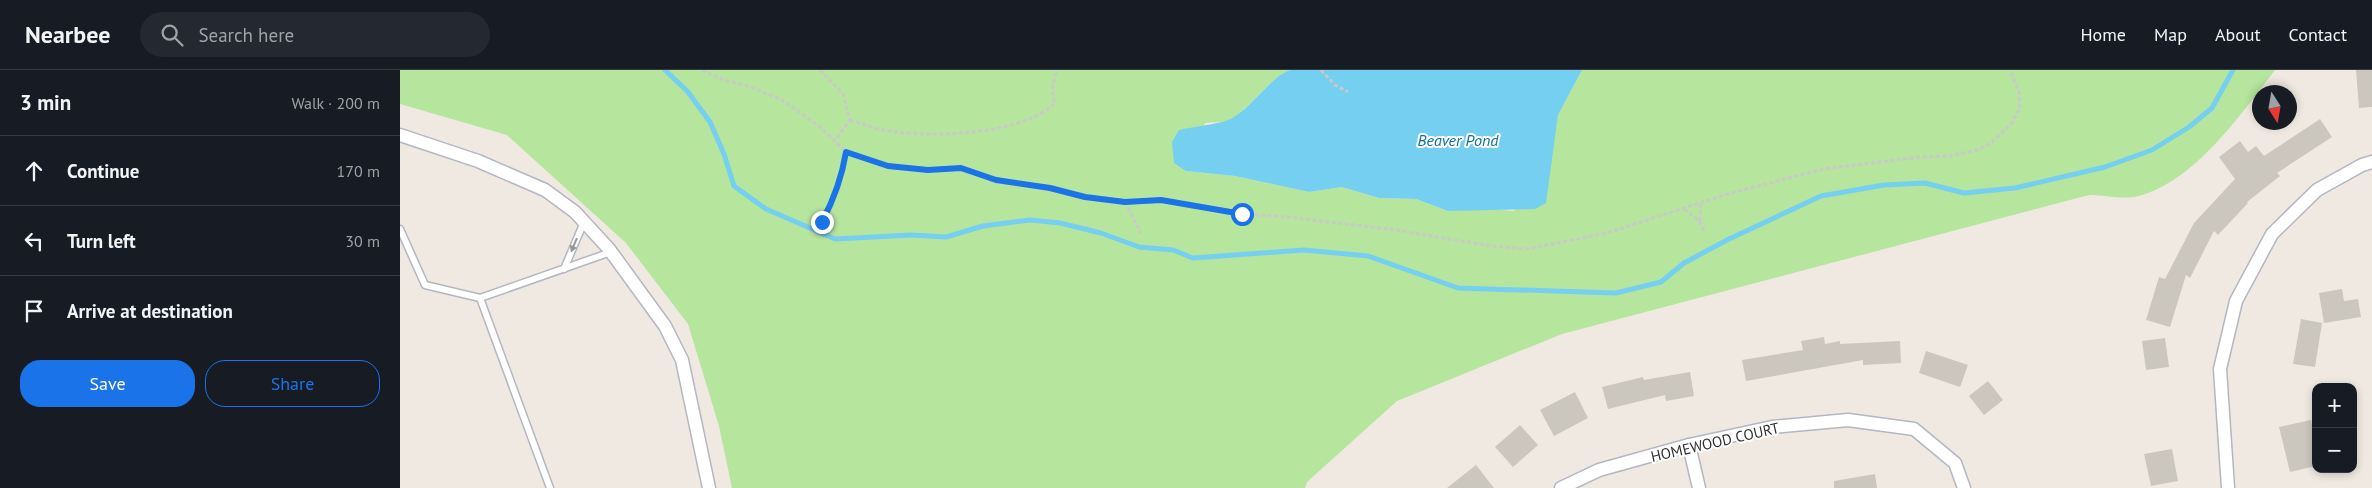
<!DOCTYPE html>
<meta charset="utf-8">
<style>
:root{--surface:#171b24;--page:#242831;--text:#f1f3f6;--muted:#9ea1a6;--line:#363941;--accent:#1a73e8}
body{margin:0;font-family:"PT Sans",sans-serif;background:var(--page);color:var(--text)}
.controls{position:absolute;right:15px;bottom:15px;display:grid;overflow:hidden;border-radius:10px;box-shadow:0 2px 8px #0003}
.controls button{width:45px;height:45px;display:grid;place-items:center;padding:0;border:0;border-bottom:1px solid var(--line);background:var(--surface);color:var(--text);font:25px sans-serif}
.compass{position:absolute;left:1852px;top:15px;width:45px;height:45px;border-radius:50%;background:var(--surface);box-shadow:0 2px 8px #0003;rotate:169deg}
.stop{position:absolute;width:15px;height:15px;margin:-11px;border:4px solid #1a73e8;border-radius:50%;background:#fff}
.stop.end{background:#1a73e8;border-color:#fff;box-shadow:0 1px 5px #0008}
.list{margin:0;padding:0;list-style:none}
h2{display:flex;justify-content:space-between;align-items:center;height:65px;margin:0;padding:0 20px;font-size:21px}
h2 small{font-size:16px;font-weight:400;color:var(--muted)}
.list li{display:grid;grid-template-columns:32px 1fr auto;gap:15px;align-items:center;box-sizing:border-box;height:70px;padding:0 20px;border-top:1px solid var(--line)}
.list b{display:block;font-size:19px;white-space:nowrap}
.list em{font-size:16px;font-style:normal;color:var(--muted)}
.actions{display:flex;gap:10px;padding:15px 20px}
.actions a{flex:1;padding:11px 0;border:1px solid var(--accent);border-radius:20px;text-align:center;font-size:18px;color:var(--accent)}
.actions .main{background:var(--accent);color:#fff}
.icon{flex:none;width:28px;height:28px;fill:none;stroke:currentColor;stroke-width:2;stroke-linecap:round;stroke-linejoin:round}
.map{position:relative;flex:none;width:1972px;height:418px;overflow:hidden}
header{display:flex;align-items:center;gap:30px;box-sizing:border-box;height:70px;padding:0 25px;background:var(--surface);border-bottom:1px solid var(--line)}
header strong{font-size:24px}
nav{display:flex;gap:28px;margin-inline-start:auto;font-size:18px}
.search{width:350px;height:45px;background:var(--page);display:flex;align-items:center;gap:12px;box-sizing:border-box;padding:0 18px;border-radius:28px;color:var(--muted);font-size:19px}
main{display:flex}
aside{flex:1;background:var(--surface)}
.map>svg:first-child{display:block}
</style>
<header>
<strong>Nearbee</strong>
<div class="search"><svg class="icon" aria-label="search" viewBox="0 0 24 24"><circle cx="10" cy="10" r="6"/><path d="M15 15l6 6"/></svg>Search here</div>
<nav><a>Home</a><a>Map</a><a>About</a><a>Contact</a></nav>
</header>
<main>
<aside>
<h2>3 min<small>Walk · 200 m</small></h2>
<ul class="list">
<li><svg class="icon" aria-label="ahead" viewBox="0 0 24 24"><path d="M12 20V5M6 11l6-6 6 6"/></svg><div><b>Continue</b></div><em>170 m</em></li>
<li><svg class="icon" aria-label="left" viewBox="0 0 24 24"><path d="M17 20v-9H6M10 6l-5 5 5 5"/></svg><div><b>Turn left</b></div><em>30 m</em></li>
<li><svg class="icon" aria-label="arrive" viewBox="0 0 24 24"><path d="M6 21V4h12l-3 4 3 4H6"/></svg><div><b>Arrive at destination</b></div></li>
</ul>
<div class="actions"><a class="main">Save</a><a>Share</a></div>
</aside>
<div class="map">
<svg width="1972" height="418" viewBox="0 0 1972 418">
<rect width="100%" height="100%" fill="#efe9e1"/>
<!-- green -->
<path fill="#b6e59e" d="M 0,0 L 891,0 C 873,4 849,40 829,50 C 823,53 813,52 805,53 L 786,101 L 835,106 L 909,122 L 942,117 L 979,128 L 1016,129 L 1048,141 L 1082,138 L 1114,141 L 1148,104 L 1158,45 L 1182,0 L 1875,0 C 1841,44 1795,111 1739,126 C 1724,130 1704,125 1689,125 L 1162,264 L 997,331 L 907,412 L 905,418 L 332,418 L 319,356 L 288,254 L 226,173 L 107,65 L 0,34 Z"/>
<!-- water -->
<path fill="#75cff0" d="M 891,0 L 1182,0 L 1158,45 L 1146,133 L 1135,139 L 1048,141 L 1016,129 L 979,128 L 942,117 L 909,122 L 835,106 L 786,101 L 774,93 L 772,72 L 779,60 C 792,57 818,54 828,50 C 850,41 872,4 891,0 Z"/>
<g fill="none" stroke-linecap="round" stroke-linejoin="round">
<!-- stream -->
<polyline stroke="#75cff0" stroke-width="5" points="265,0 288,22 310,52 324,84 334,116 366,139 435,169 511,165 546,167 583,156 630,150 660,153 701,163 739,177 773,180 793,188 904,180 968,186 1058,218 1216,223 1261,212 1284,193 1329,169 1421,126 1484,115 1525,113 1564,123 1615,118 1705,97 1752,80 1789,57 1812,38 1833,0"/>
</g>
<!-- building -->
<g fill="#cbc7bf">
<polygon points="1956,0 1972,0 1972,37 1959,38"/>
<polygon points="1920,49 1932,67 1877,103 1880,106 1847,132 1848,133 1818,165 1814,161 1790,208 1786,205 1770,257 1746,250 1759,207 1765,209 1794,153 1835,109 1819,87 1840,71 1848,82 1856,76 1864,86"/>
<polygon points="1942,219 1944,231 1958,229 1961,247 1924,253 1919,223"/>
<polygon points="1901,249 1922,253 1915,297 1893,294"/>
<polygon points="1424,267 1425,274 1440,271 1440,274 1500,271 1501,293 1463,295 1463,290 1346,311 1342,290 1403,280 1401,271"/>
<polygon points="1765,268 1769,297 1746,300 1742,271"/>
<polygon points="1526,281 1568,295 1560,317 1519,303"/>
<polygon points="1290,302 1294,326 1266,331 1265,325 1208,339 1202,317 1243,307 1244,310"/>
<polygon points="1588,311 1603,330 1584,345 1569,326"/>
<polygon points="1175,322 1188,348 1154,366 1140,340"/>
<polygon points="1911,350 1916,372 1916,396 1890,402 1879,357"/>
<polygon points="1120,355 1138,375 1113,397 1095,377"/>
<polygon points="1772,379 1778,411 1751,416 1744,384"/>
<polygon points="1076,395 1094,418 1047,418"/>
<polygon points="1475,404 1477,418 1434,418 1434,411"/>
</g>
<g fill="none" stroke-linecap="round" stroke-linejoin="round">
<defs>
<g id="lane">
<polyline points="0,159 25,215 80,228 150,418"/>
<polyline points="164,199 184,152"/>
<polyline points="80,228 211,182"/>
</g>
<g id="street">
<polyline points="0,65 78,91 145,120 175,142 209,179 265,256 282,290 309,418"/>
<polyline points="1289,375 1299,418"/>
<polyline points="1161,418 1199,400 1289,375 1372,357 1448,350 1514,359 1555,393 1564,418"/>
<polyline points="1828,418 1820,299 1836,231 1872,164 1917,120 1962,95 1972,92"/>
</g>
</defs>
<!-- lane casing -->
<use href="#lane" stroke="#b4b7c1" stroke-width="9"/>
<!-- street casing -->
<use href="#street" stroke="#b4b7c1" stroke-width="15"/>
<!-- path -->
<g stroke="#c9c9c9" stroke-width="3" stroke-dasharray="4 2.5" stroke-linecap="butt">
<polyline points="302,0 323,10 348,16 382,30 419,56 446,82 488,96 528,100 561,97 595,110 650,118 685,127 725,132 761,130 842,144 888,147 996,160 1091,176 1127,179 1207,163 1324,125 1423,99 1520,87 1549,86 1578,80 1592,72 1611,54 1620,38 1619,22 1610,0"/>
<polyline points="420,0 443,24 450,50 435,71"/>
<polyline points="921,0 935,15 948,22"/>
<path d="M 450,50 C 461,53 472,58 483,60 C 527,68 622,66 655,33 L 652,19 L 657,0"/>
<polyline points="725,132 741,163"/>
<polyline points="1284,139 1299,151 1305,162"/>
<polyline points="1300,151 1301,134"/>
<path d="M 422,152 C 434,129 442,107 446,82"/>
</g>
<!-- lane -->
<use href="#lane" stroke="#fff" stroke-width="6"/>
<!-- street -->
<use href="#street" stroke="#fff" stroke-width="12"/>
</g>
<!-- one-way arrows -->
<defs><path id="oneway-solid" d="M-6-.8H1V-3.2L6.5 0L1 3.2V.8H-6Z" transform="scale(1.25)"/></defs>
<use fill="#969696" href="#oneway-solid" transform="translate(174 175) rotate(113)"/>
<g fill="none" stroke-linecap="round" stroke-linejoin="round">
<!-- route -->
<path stroke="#1a73e8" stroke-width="6" d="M 422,152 C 434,129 442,107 446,82 L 488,96 L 528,100 L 561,98 L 596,110 L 650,118 L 685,127 L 725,132 L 761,130 L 842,144"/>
</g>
<g text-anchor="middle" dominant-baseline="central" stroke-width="4" stroke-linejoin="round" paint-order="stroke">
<!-- street labels -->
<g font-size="15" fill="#2e2e2e" stroke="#fff">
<text transform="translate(1315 372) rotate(-13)">HOMEWOOD COURT</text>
</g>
<!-- water labels -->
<g font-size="16" font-style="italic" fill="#0d6fa3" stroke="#fff">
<text x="1058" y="70">Beaver Pond</text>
</g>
</g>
</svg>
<div class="controls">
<button>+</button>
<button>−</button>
</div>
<svg class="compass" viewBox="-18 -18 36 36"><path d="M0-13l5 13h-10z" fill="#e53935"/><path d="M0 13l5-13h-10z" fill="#9ea1a6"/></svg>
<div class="stop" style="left:842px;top:144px"></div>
<div class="stop end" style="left:422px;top:152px"></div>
</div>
</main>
